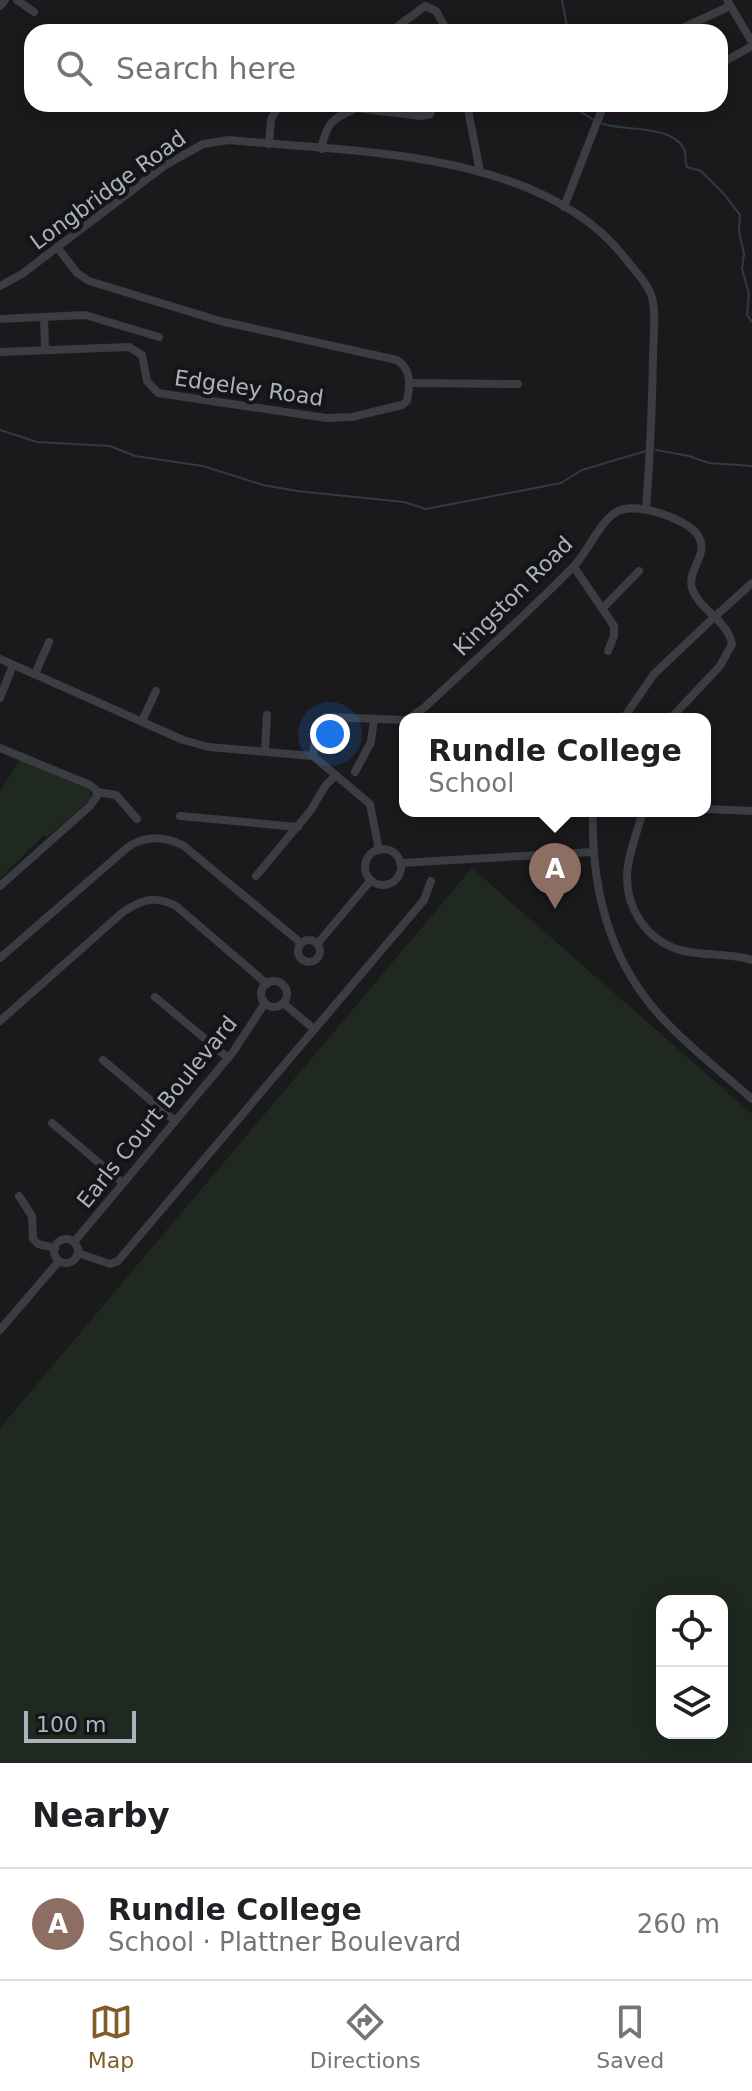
<!DOCTYPE html>
<meta charset="utf-8">
<style>
:root{--surface:#fff;--page:#f2f2f2;--text:#202124;--muted:#757577;--line:#e0e0e0;--accent:#845c29}
body{margin:0;font-family:"DejaVu Sans",sans-serif;background:var(--page);color:var(--text)}
.controls{position:absolute;right:24px;bottom:24px;display:grid;overflow:hidden;border-radius:16px;box-shadow:0 4px 20px #0003}
.controls button{width:72px;height:72px;display:grid;place-items:center;padding:0;border:0;border-bottom:2px solid var(--line);background:var(--surface);color:var(--text);font:40px sans-serif}
.scale{position:absolute;left:24px;bottom:20px;width:112px;box-sizing:border-box;padding-left:8px;border:4px solid #acb3bd;border-top:0;font-size:22px;line-height:28px;white-space:nowrap;color:#acb3bd;-webkit-text-stroke:6px #151518;paint-order:stroke}
.you{position:absolute;left:330px;top:734px;width:28px;height:28px;margin:-20px;border:6px solid #fff;border-radius:50%;background:#1a73e8;box-shadow:0 0 0 12px #1a73e833}
.badge{display:grid;place-items:center;width:52px;height:52px;border-radius:50%;background:var(--accent);color:#fff;font-size:26px;font-weight:700}
.pin{position:absolute;translate:-50% -66px;filter:drop-shadow(0 2px 4px #0008)}
.pin::after{content:'';position:absolute;top:42px;width:28px;height:24px;background:inherit;clip-path:polygon(0 0,100% 0,50% 100%)}
.popup{position:absolute;left:399px;top:713px;width:312px;height:104px;box-sizing:border-box;display:grid;place-content:center;border-radius:16px;background:var(--surface);filter:drop-shadow(0 2px 6px #0005);font-size:26px;white-space:nowrap;color:var(--muted)}
.popup b{font-size:30px;color:var(--text)}
.popup::after{content:'';position:absolute;left:50%;top:100%;margin-left:-16px;border:16px solid transparent;border-top-color:var(--surface)}
.list{margin:0;padding:0;list-style:none}
h2{display:flex;justify-content:space-between;align-items:center;height:104px;margin:0;padding:0 32px;font-size:34px}
h2 small{font-size:26px;font-weight:400;color:var(--muted)}
.list li{display:grid;grid-template-columns:52px 1fr auto;gap:24px;align-items:center;box-sizing:border-box;height:112px;padding:0 32px;border-top:2px solid var(--line)}
.list b{display:block;font-size:30px;white-space:nowrap}
.list p{margin:0;font-size:26px;white-space:nowrap;color:var(--muted)}
.list em{font-size:26px;font-style:normal;color:var(--muted)}
.icon{flex:none;width:44px;height:44px;fill:none;stroke:currentColor;stroke-width:2;stroke-linecap:round;stroke-linejoin:round}
.map{position:relative;flex:none;width:752px;height:1763px;overflow:hidden}
.search{position:absolute;background:var(--surface);box-shadow:0 4px 20px #0003;left:24px;right:24px;top:24px;height:88px;display:flex;align-items:center;gap:20px;box-sizing:border-box;padding:0 28px;border-radius:24px;color:var(--muted);font-size:30px}
.sheet{height:216px;background:var(--surface)}
nav{display:flex;justify-content:space-around;align-items:center;box-sizing:border-box;height:112px;border-top:2px solid var(--line);background:var(--surface);font-size:22px;color:var(--muted)}
nav a{display:grid;justify-items:center;gap:4px}
nav .on{color:var(--accent)}
.map>svg:first-child{display:block}
</style>
<div class="map">
<svg width="752" height="1763" viewBox="0 0 752 1763">
<rect width="100%" height="100%" fill="#1a1a1d"/>
<!-- green -->
<g fill="#1f2920" fill-rule="evenodd">
<polygon points="20,760 88,789 92,798 47,837 44,835 0,878 0,791"/>
<path d="M 472,868 L 752,1114 L 752,1763 L 0,1763 L 0,1428 ZM 722,1601 L 722,1733 L 662,1733 L 662,1601 Z"/>
</g>
<g fill="none" stroke-linecap="round" stroke-linejoin="round">
<!-- stream -->
<g stroke="#2e3c43" stroke-width="2">
<polyline points="562,0 568,32"/>
<polyline points="568,104 594,120"/>
<path d="M 600,123 C 624,132 672,124 684,149 C 687,155 684,161 687,167 L 701,171 L 724,194 L 740,215 L 739,231 L 744,254 L 742,269 L 749,294 L 747,315 L 752,322"/>
<polyline points="0,430 37,442 110,446 135,456 203,466 263,485 297,491 404,502 426,509 561,483 582,470 646,451"/>
<polyline points="656,450 689,456 709,463 752,466"/>
</g>
<!-- street -->
<g stroke="#3b3d42" stroke-width="8">
<polyline points="17,0 34,12"/>
<polyline points="727,0 752,42"/>
<polyline points="0,6 5,0"/>
<polyline points="390,32 425,6 436,11 448,32"/>
<polyline points="674,32 730,6"/>
<polyline points="720,64 752,46"/>
<polyline points="467,104 480,172"/>
<polyline points="356,108 421,116 430,114 434,104"/>
<polyline points="269,144 271,119 280,104"/>
<path d="M 321,149 C 328,118 335,118 361,106"/>
<polyline points="564,207 604,104"/>
<path d="M 0,286 L 22,274 L 164,166 L 203,144 L 229,140 C 354,152 546,150 628,262 C 637,273 651,287 653,302 C 656,319 653,339 653,357 C 652,408 650,458 646,508"/>
<polyline points="44,317 45,350"/>
<polyline points="0,319 85,315 159,337"/>
<path d="M 0,352 L 129,347 L 142,355 L 147,381 L 158,393 L 326,418 L 352,417 L 402,405 L 407,401 C 410,385 412,370 397,360 L 220,321 L 89,281 L 77,273 L 57,247"/>
<polyline points="409,383 518,384"/>
<polyline points="574,567 614,626 614,636 608,651"/>
<polyline points="603,608 639,571"/>
<polyline points="720,612 752,583"/>
<polyline points="0,659 183,740 209,747 313,756 370,804 379,850"/>
<polyline points="35,674 49,642"/>
<polyline points="0,698 13,665"/>
<path d="M 408,719 L 425,707 C 474,661 525,616 572,568 C 587,554 600,520 618,511 C 636,502 685,518 697,534 C 712,555 684,570 693,591 C 702,612 727,620 732,644 L 720,666 L 670,719"/>
<polyline points="623,719 654,674 708,623"/>
<polyline points="142,721 156,691"/>
<polyline points="0,748 90,785 96,790 97,796 90,806 0,886"/>
<polyline points="265,750 267,715"/>
<polyline points="313,756 317,727 326,717 405,720"/>
<polyline points="355,772 371,742 374,719"/>
<polyline points="97,792 116,795 137,819"/>
<polyline points="705,809 752,811"/>
<path d="M 593,811 C 591,889 609,963 665,1021 C 691,1049 723,1073 752,1099"/>
<path d="M 643,811 C 638,829 631,847 628,865 C 622,905 646,942 684,951 C 706,956 730,953 752,960"/>
<polyline points="180,816 298,827"/>
<circle cx="383" cy="867" r="18"/>
<polyline points="400,863 593,852"/>
<polyline points="256,876 311,810 325,786 336,775"/>
<circle cx="309" cy="951" r="11"/>
<polyline points="318,943 371,880"/>
<path d="M 0,958 L 128,847 C 146,835 165,836 184,846 L 301,943"/>
<circle cx="274" cy="994" r="13"/>
<polyline points="155,997 228,1058"/>
<polyline points="283,1003 314,1029"/>
<path d="M 0,1021 L 123,912 C 143,899 155,895 176,906 L 267,984"/>
<polyline points="103,1060 175,1121"/>
<polyline points="52,1123 123,1183"/>
<polyline points="19,1196 32,1216 33,1239 38,1244 55,1248"/>
<circle cx="66" cy="1251" r="12"/>
<polyline points="74,1242 233,1052 265,1003"/>
<polyline points="78,1253 110,1264 118,1261 424,900 431,881"/>
<polyline points="0,1330 59,1261"/>
</g>
<!-- street-bridge -->
<polyline stroke="#3b3d42" stroke-width="8" points="708,623 720,612"/>
</g>
<g text-anchor="middle" dominant-baseline="central" stroke-width="8" stroke-linejoin="round" paint-order="stroke">
<!-- street labels -->
<g font-size="22" fill="#acb3bd" stroke="#151518">
<text transform="translate(108 190) rotate(-36)">Longbridge Road</text>
<text transform="translate(249 388) rotate(8)">Edgeley Road</text>
<text transform="translate(513 596) rotate(-45)">Kingston Road</text>
<text transform="translate(157 1112) rotate(-51)">Earls Court Boulevard</text>
</g>
</g>
</svg>
<div class="controls">
<button><svg class="icon" aria-label="locate" viewBox="0 0 24 24"><circle cx="12" cy="12" r="6"/><path d="M12 2v4M12 18v4M2 12h4M18 12h4"/></svg></button>
<button><svg class="icon" aria-label="layers" viewBox="0 0 24 24"><path d="M12 4l9 5-9 5-9-5zM3 14l9 5 9-5"/></svg></button>
</div>
<div class="scale">100 m</div>
<div class="you"></div>
<div class="pin badge" style="left:555px;top:909px;background:#8d6e63">A</div>
<div class="popup"><b>Rundle College</b>School</div>
<div class="search"><svg class="icon" aria-label="search" viewBox="0 0 24 24"><circle cx="10" cy="10" r="6"/><path d="M15 15l6 6"/></svg>Search here</div>
</div>
<section class="sheet">
<h2>Nearby<small></small></h2>
<ul class="list">
<li><span class="badge" style="background:#8d6e63">A</span><div><b>Rundle College</b><p>School · Plattner Boulevard</p></div><em>260 m</em></li>
</ul>
</section>
<nav>
<a class="on"><svg class="icon" aria-label="map" viewBox="0 0 24 24"><path d="M3 6l6-2 6 2 6-2v14l-6 2-6-2-6 2zM9 4v14M15 6v14"/></svg>Map</a>
<a><svg class="icon" aria-label="directions" viewBox="0 0 24 24"><path d="M12 3l9 9-9 9-9-9zM9 14v-3h6M13 9l2 2-2 2"/></svg>Directions</a>
<a><svg class="icon" aria-label="saved" viewBox="0 0 24 24"><path d="M7 4h10v16l-5-4-5 4z"/></svg>Saved</a>
</nav>
